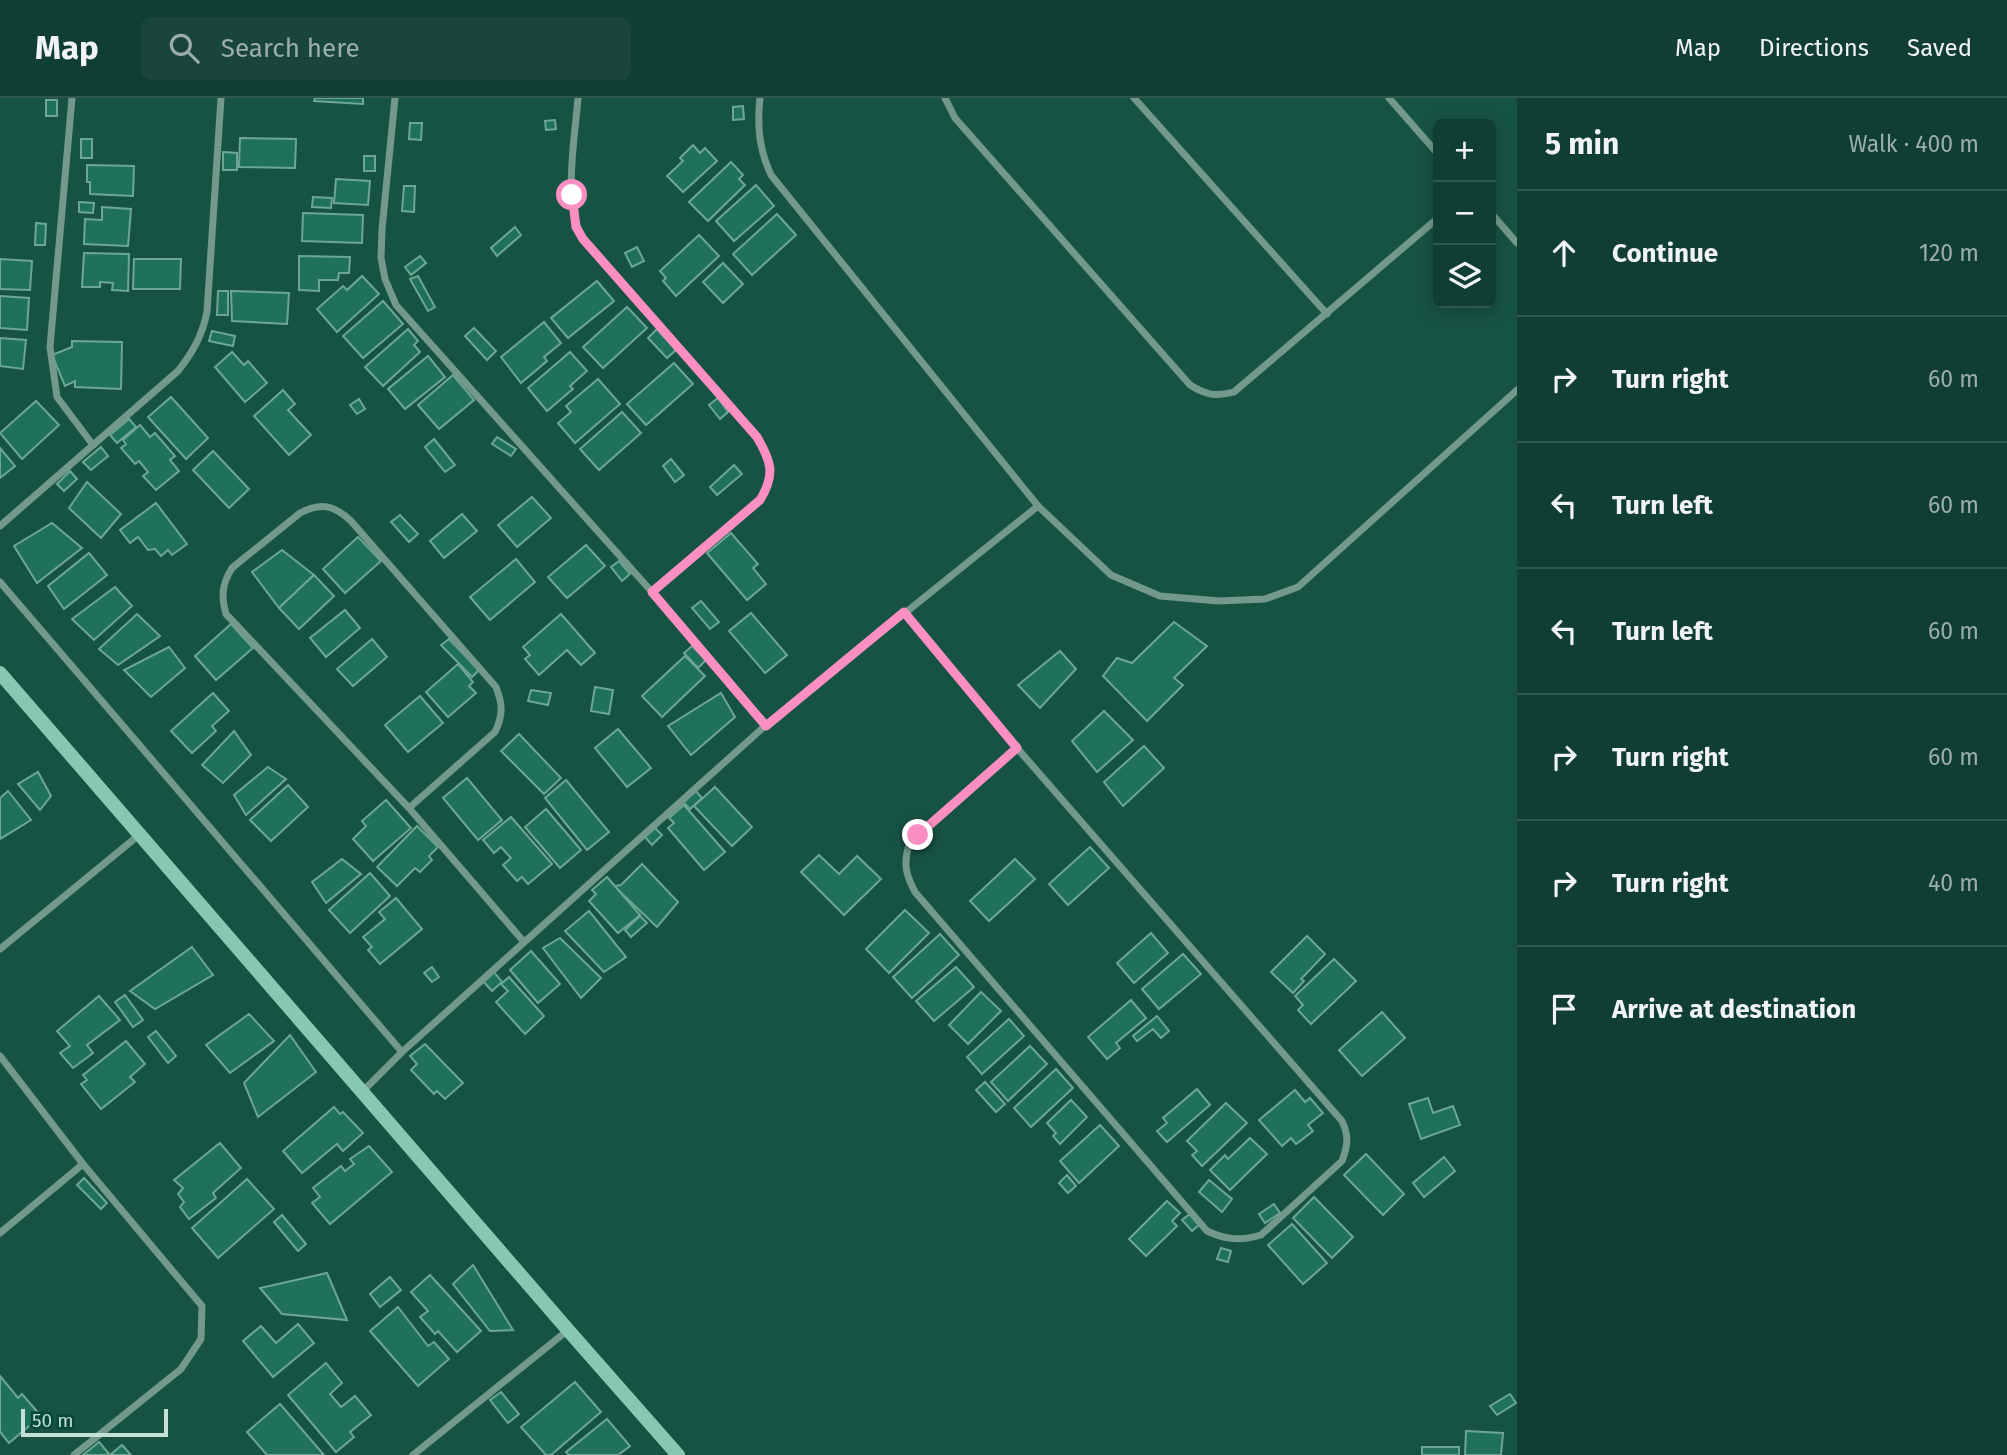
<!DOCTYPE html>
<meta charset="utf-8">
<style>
:root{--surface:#113e32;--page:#1a453a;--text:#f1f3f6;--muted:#9caeac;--line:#30574d}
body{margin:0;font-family:"Fira Sans",sans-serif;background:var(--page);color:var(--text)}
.controls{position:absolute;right:21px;top:21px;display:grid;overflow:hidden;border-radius:10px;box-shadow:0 4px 18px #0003}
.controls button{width:63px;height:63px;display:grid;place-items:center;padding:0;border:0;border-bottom:2px solid var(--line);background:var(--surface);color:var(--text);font:35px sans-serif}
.scale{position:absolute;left:21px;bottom:18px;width:147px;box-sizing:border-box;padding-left:7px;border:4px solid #c5e1d7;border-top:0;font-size:19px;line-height:24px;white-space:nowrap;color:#c5e1d7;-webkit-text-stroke:5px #064838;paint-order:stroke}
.stop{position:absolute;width:21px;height:21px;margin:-16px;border:5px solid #fc8fc2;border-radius:50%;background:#fff}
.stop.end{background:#fc8fc2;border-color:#fff;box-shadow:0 2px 7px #0008}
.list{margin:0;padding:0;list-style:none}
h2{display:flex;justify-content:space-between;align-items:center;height:91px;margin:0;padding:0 28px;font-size:30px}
h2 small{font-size:23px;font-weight:400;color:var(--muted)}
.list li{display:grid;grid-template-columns:46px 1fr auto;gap:21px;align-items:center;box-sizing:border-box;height:126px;padding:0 28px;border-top:2px solid var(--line)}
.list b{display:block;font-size:26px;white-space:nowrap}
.list em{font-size:23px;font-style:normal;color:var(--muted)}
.icon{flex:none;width:38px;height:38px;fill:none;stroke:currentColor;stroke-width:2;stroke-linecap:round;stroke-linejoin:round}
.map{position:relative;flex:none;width:1517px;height:1357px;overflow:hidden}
header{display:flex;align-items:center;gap:42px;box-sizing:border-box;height:98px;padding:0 35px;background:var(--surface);border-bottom:2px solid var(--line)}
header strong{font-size:33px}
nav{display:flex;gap:38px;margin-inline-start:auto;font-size:24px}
.search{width:490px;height:63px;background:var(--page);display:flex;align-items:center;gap:18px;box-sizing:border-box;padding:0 24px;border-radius:10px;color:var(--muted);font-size:26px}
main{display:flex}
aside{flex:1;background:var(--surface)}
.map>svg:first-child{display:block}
</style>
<header>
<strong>Map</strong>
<div class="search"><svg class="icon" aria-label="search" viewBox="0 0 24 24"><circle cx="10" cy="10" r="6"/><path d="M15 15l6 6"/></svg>Search here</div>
<nav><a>Map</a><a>Directions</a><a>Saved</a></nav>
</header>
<main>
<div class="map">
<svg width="1517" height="1357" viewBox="0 0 1517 1357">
<rect width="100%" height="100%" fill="#175343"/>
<!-- building -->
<g fill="#20715b" stroke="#6da794" stroke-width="2">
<polygon points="315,0 363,0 363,6 314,3"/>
<rect x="46" y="2" width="11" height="16"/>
<polygon points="743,8 744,21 733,22 733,9"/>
<polygon points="555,22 556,31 546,32 545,23"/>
<polygon points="410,25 422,25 421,42 409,41"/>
<polygon points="240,40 296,41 295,70 239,69"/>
<rect x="81" y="41" width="11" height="19"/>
<polygon points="693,47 700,55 705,50 717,63 683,94 667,78 683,63 680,60"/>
<polygon points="223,54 237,55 237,72 223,72"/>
<rect x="364" y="58" width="11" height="15"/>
<polygon points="731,64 743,77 739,81 745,87 708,123 689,104"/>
<polygon points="87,67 134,68 133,98 90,96 90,84 87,84"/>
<polygon points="336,81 370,83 368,107 334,105"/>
<polygon points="756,87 774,108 734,143 716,123"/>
<polygon points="404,88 415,88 414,114 402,113"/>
<polygon points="313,99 332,100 331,110 312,109"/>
<polygon points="79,104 94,105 93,115 79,114"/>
<polygon points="102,109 131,111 128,148 84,146 85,121 102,122"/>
<polygon points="303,115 363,117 362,145 302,143"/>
<polygon points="777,116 796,137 752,177 733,156"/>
<polygon points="36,125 46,126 45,147 35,147"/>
<polygon points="515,129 521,137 497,158 491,150"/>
<polygon points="699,137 719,158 676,198 663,183 666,180 660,173"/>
<polygon points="637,149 644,163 632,169 625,155"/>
<polygon points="84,155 129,156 128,193 112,192 113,185 100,184 100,189 82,189"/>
<polygon points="299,158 350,159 349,175 339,175 338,182 319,182 319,193 299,192"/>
<polygon points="420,158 426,165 411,177 405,169"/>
<polygon points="0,161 32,163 30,192 0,191"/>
<polygon points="134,161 181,161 180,191 133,191"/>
<polygon points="723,165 743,186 723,205 703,184"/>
<polygon points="362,178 379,196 337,234 317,211 343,188 347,192"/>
<polygon points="418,178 435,209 428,213 410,181"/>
<polygon points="597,183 614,203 568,240 551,220"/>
<polygon points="218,193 228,193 228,217 217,217"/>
<polygon points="231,193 289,195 287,226 232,223"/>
<polygon points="0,198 29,200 27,232 0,230"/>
<polygon points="383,203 403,226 363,260 343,238"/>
<polygon points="627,209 647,230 603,270 583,249"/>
<polygon points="544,224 561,245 544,259 547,263 521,285 501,259"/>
<polygon points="474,230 496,253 487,262 465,238"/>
<polygon points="408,231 418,243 414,247 420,254 383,288 365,269"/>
<polygon points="657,231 676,252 667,260 648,240"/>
<polygon points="212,233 235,238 233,248 209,243"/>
<polygon points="0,240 26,242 23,271 0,268"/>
<polygon points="72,243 122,244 121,291 75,289 75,283 65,288 52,257 72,249"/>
<polygon points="232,254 244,267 248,263 267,285 245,304 215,269"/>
<polygon points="570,254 587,273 570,288 573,291 547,313 528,290"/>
<polygon points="428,258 445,279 405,311 388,291"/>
<polygon points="674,265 693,286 646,327 627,306"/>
<polygon points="453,277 474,302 439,331 418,307"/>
<polygon points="598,281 620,306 575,345 558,325 571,314 566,308"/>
<polygon points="283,292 295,306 288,312 311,337 289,357 254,318"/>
<polygon points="171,299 208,340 186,361 148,319"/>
<polygon points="718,300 728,314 720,321 709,307"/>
<polygon points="359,301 365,311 357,316 350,307"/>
<polygon points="36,303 59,327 22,361 0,335"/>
<polygon points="622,314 641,335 599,372 580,351"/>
<polygon points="129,321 136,329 117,345 110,337"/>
<polygon points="140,327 150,339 155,335 175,358 170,362 179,373 156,392 143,378 148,374 139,363 135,366 121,350 126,346 123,342"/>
<polygon points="497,339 516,351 511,358 492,346"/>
<polygon points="434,341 455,367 445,374 425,349"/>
<polygon points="101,349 108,358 91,372 83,364"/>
<polygon points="0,350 15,368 0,380"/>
<polygon points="213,353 249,391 229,410 193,372"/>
<polygon points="671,361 684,377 675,384 663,368"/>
<polygon points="734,367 742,376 717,397 710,389"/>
<polygon points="70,373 77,381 64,393 57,386"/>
<polygon points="87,384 121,416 101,440 69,410"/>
<polygon points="532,399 551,420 517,449 498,427"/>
<polygon points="156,405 187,446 172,457 168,452 161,458 155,451 148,452 138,439 130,445 120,432"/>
<polygon points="462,416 477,433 444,460 430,443"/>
<polygon points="400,417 418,436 409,444 391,424"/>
<polygon points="52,425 82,450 37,485 14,448"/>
<polygon points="731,435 758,466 753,470 766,486 747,502 707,455"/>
<polygon points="358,439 381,463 345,495 323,471"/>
<polygon points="586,447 605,468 567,500 548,479"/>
<polygon points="282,452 314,477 279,510 252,474"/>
<polygon points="89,455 107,477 64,511 48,488"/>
<polygon points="516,461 535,484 490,522 470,499"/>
<polygon points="619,463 630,476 622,483 611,469"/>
<polygon points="314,477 334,498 299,531 279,510"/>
<polygon points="115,489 132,508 94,542 72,521"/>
<polygon points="701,503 719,524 710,531 692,510"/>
<polygon points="345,512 360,530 326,559 310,540"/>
<polygon points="751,515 787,557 765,575 729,533"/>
<polygon points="137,516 160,538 118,567 99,551"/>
<polygon points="561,516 595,555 581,567 567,552 539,577 525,561 530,557 523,549"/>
<polygon points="1174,524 1207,548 1174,580 1183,587 1147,623 1103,578 1117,560 1132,565"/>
<polygon points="231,526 253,550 216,582 195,558"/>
<polygon points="372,541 387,559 353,588 337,571"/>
<polygon points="449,541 479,572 472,579 441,547"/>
<polygon points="692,548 706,562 698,570 684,555"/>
<polygon points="169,549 185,570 151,599 124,572"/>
<polygon points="1060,553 1076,571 1040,610 1018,587"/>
<polygon points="685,558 705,578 662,619 642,598"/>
<polygon points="458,566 473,584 469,588 476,595 448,619 426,594"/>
<polygon points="595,589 613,592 609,616 591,613"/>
<polygon points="531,592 551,595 548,607 528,603"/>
<polygon points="213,595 229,613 212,628 216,633 192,655 171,633"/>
<polygon points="721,595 735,619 691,657 668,628"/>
<polygon points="420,598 443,625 408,654 385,627"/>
<polygon points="1104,613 1133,642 1097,674 1072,643"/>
<polygon points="618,631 651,670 627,689 595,650"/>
<polygon points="234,633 251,657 223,685 202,667"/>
<polygon points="519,636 561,680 544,696 501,653"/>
<polygon points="1144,648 1164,670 1123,708 1104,684"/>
<polygon points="268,669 286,681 246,717 234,697"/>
<polygon points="38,674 51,698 40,712 18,686"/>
<polygon points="467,680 502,722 478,742 443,700"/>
<polygon points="566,682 609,734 587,752 545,700"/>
<polygon points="288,687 308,709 271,743 250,722"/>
<polygon points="715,689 752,729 732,748 694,708"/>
<polygon points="695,692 702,700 690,711 683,704"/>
<polygon points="8,693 31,722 0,741 0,700"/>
<polygon points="386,702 411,730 373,763 353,741 366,728 362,723"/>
<polygon points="684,707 725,754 704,772 668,730 674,725 669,720"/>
<polygon points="546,711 581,752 560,770 525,729"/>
<polygon points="511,719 552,766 528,786 522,779 517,783 503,767 511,760 501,749 494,755 483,742"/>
<polygon points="417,728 438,749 429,758 432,762 420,774 415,770 397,788 377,769"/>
<polygon points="655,730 662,737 652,747 645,739"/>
<polygon points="1090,749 1109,770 1068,807 1049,786"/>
<polygon points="819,757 839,776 857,758 881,781 844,817 801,774"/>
<polygon points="342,761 361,776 326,805 312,784"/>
<polygon points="1015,761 1035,781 989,823 970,803"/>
<polygon points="642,766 678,804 657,829 614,788 621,787"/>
<polygon points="370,775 390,798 350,835 329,812"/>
<polygon points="607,779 640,817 618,835 589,803 596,796 592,792"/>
<polygon points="396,800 422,831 380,866 368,852 372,849 363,839 385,821 379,814"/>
<polygon points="905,812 929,835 889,875 866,851"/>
<polygon points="589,813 626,859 604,874 565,833"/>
<polygon points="640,818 647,825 631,839 625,832"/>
<polygon points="1151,835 1168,855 1134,885 1117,865"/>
<polygon points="940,836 959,857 912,900 893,879"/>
<polygon points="1307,838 1325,856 1301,881 1304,883 1293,895 1271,874"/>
<polygon points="560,840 601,880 581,900 543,850"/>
<polygon points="192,849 213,877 155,911 130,893"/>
<polygon points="531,853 560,886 538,905 510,872"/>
<polygon points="1183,856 1201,876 1159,911 1142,891"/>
<polygon points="1334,861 1356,883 1311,926 1298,912 1303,907 1295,898"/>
<polygon points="432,869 439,879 432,884 424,875"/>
<polygon points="956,869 974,889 934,923 916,903"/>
<polygon points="494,874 502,884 492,893 483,883"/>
<polygon points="509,879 544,918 525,936 496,904 508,893 501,886"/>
<polygon points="981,894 1001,913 968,946 949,927"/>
<polygon points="125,897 143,922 133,929 115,904"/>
<polygon points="99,898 120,922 87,947 93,955 73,970 60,955 70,948 57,933"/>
<polygon points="1131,902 1146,920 1116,945 1120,950 1107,961 1088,939"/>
<polygon points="1382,914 1405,940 1362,978 1339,952"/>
<polygon points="249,916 274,943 230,975 206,947"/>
<polygon points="1157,918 1169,933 1161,940 1153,931 1137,943 1133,938"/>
<polygon points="1009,921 1024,938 982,976 967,959"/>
<polygon points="156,933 176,958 168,965 148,939"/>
<polygon points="290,937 316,974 258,1019 244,985"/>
<polygon points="126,943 145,966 130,979 135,984 101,1011 81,986 87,982 83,977"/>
<polygon points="425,946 463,985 445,1001 437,993 434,996 411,972 417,966 410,958"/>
<polygon points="1030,948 1047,966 1008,1003 991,984"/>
<polygon points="1056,971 1073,990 1031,1029 1014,1010"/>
<polygon points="985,984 1005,1006 996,1014 976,992"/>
<polygon points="1197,991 1210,1007 1167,1044 1157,1033 1167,1025 1163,1020"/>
<polygon points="1295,992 1305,1004 1310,1000 1323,1015 1308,1027 1313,1033 1296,1046 1291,1040 1282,1048 1259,1022"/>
<polygon points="1428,1000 1433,1015 1453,1008 1460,1027 1421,1041 1409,1006"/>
<polygon points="1071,1002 1087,1019 1060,1046 1053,1038 1056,1035 1047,1025"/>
<polygon points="1226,1005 1247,1025 1202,1068 1192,1057 1197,1053 1187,1043"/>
<polygon points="334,1009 340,1016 343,1014 363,1035 343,1053 337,1046 302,1075 283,1053"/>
<polygon points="1100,1027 1119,1048 1079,1085 1060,1063"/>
<polygon points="1250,1040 1267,1056 1230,1092 1210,1072 1225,1057 1228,1061"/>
<polygon points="220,1045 241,1070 213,1095 216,1100 189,1121 180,1109 184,1104 178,1096 183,1090 174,1082"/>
<polygon points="369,1048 392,1074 330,1126 312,1105 320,1099 313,1090 341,1068 345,1073 354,1066 350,1061"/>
<polygon points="1366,1056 1404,1096 1383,1117 1344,1077"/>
<polygon points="1444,1059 1455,1073 1424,1099 1413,1085"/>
<polygon points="1067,1077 1076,1088 1068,1095 1059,1085"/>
<polygon points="84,1080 107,1105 101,1111 77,1087"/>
<polygon points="247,1081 274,1111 218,1160 192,1130"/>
<polygon points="1209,1082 1232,1101 1222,1114 1199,1094"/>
<polygon points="1314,1099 1353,1139 1332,1160 1293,1120"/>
<polygon points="1167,1103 1180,1115 1172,1123 1177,1128 1146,1158 1129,1141"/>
<polygon points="1274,1106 1280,1115 1265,1125 1259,1116"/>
<polygon points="1190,1116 1199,1127 1192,1133 1182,1122"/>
<polygon points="282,1117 306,1146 298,1153 274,1124"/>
<polygon points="1292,1126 1327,1165 1303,1186 1268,1147"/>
<polygon points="1221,1150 1231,1153 1228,1164 1217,1161"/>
<polygon points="473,1167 513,1232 490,1233 453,1186"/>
<polygon points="327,1175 347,1222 282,1216 260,1190"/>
<polygon points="430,1177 481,1233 457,1254 438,1233 435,1236 420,1219 428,1213 411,1194"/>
<polygon points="390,1179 401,1192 380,1209 370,1196"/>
<polygon points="398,1209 428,1248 434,1244 449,1261 418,1288 370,1233"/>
<polygon points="298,1226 314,1245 273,1279 243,1243 261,1228 276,1245"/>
<polygon points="326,1265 342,1285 330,1296 341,1309 355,1298 371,1317 350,1334 354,1339 336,1354 288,1297"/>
<polygon points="0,1278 18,1300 22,1296 41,1318 9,1345 0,1334"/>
<polygon points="575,1284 601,1314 551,1357 546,1357 521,1329"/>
<polygon points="501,1294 519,1316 508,1325 490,1302"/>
<polygon points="1510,1296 1516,1305 1497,1317 1490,1308"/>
<polygon points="280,1306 324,1357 267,1357 247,1334"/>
<polygon points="607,1321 630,1348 618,1357 569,1357 566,1354"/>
<polygon points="1466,1333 1503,1335 1501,1357 1465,1357"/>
<polygon points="99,1344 110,1357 122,1347 131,1357 83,1357"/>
<rect x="1422" y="1349" width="37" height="8"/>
</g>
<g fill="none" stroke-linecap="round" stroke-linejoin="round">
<!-- street -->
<g stroke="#73998c" stroke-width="7">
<polyline points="72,0 50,249 57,299 93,347"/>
<polyline points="395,0 382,131 381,160 385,181 396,207 652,494 766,627"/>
<path d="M 578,0 C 575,41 562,105 583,141 L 757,339 C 771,364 776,376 760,402 L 652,494"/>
<path d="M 760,0 C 757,28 759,51 771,77 L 1038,408"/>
<path d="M 945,0 L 955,20 L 1190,287 C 1206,297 1216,299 1234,294 L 1438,120"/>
<polyline points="1134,0 1327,216"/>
<polyline points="1389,0 1438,56"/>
<polyline points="1491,115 1517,145"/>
<path d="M 0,428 L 178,273 C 193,254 202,238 207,214 L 221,0"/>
<polyline points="0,484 402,954"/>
<path d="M 904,514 L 1017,650 L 1342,1023 C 1349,1038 1348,1047 1342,1063 L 1261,1137 C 1241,1143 1226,1142 1207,1133 L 915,794 C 906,777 903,766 909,747 L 1017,650"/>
<path d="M 409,710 L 495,634 C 503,617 503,607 496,589 L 351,423 C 334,407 321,404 300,415 L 232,470 C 222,486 221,498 226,516 L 409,710 L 524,844"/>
<polyline points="0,851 139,737"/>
<polyline points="0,958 83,1066 202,1208 201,1241 181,1271 74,1357"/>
<polyline points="363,993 402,954 766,627 1038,408 1111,477 1160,498 1219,503 1265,501 1298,489 1517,292"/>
<polyline points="0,1135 83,1066"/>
<polyline points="413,1357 568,1232"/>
</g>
<!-- secondary -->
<polyline stroke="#88c7b1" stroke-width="14" points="0,575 568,1232 678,1357"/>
</g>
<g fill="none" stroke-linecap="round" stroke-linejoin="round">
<!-- route -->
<path stroke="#fc8fc2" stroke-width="9" d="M 572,97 L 576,129 L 583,141 L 757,339 C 771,363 776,376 760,402 L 652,494 L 766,628 L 904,514 L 1017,650 L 918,737"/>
</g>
</svg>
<div class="controls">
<button>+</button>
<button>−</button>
<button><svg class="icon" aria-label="layers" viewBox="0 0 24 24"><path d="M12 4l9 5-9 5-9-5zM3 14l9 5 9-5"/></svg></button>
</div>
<div class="scale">50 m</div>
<div class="stop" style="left:572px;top:97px"></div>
<div class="stop end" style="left:918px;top:737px"></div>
</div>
<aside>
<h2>5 min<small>Walk · 400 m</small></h2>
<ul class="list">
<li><svg class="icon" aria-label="ahead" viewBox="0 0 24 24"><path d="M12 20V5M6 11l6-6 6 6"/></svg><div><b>Continue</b></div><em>120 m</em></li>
<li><svg class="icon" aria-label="right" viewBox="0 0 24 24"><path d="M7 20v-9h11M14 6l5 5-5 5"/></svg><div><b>Turn right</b></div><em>60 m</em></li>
<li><svg class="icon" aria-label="left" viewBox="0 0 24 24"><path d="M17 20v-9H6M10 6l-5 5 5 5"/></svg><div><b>Turn left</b></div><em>60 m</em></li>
<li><svg class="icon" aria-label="left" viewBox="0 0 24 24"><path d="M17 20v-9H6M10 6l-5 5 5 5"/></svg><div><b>Turn left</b></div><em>60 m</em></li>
<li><svg class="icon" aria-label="right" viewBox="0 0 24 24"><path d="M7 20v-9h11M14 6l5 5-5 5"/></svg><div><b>Turn right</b></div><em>60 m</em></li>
<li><svg class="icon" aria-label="right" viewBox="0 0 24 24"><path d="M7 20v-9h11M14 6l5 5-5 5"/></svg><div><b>Turn right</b></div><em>40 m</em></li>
<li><svg class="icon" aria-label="arrive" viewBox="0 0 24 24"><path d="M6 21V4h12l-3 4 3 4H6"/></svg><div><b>Arrive at destination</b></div></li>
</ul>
</aside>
</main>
